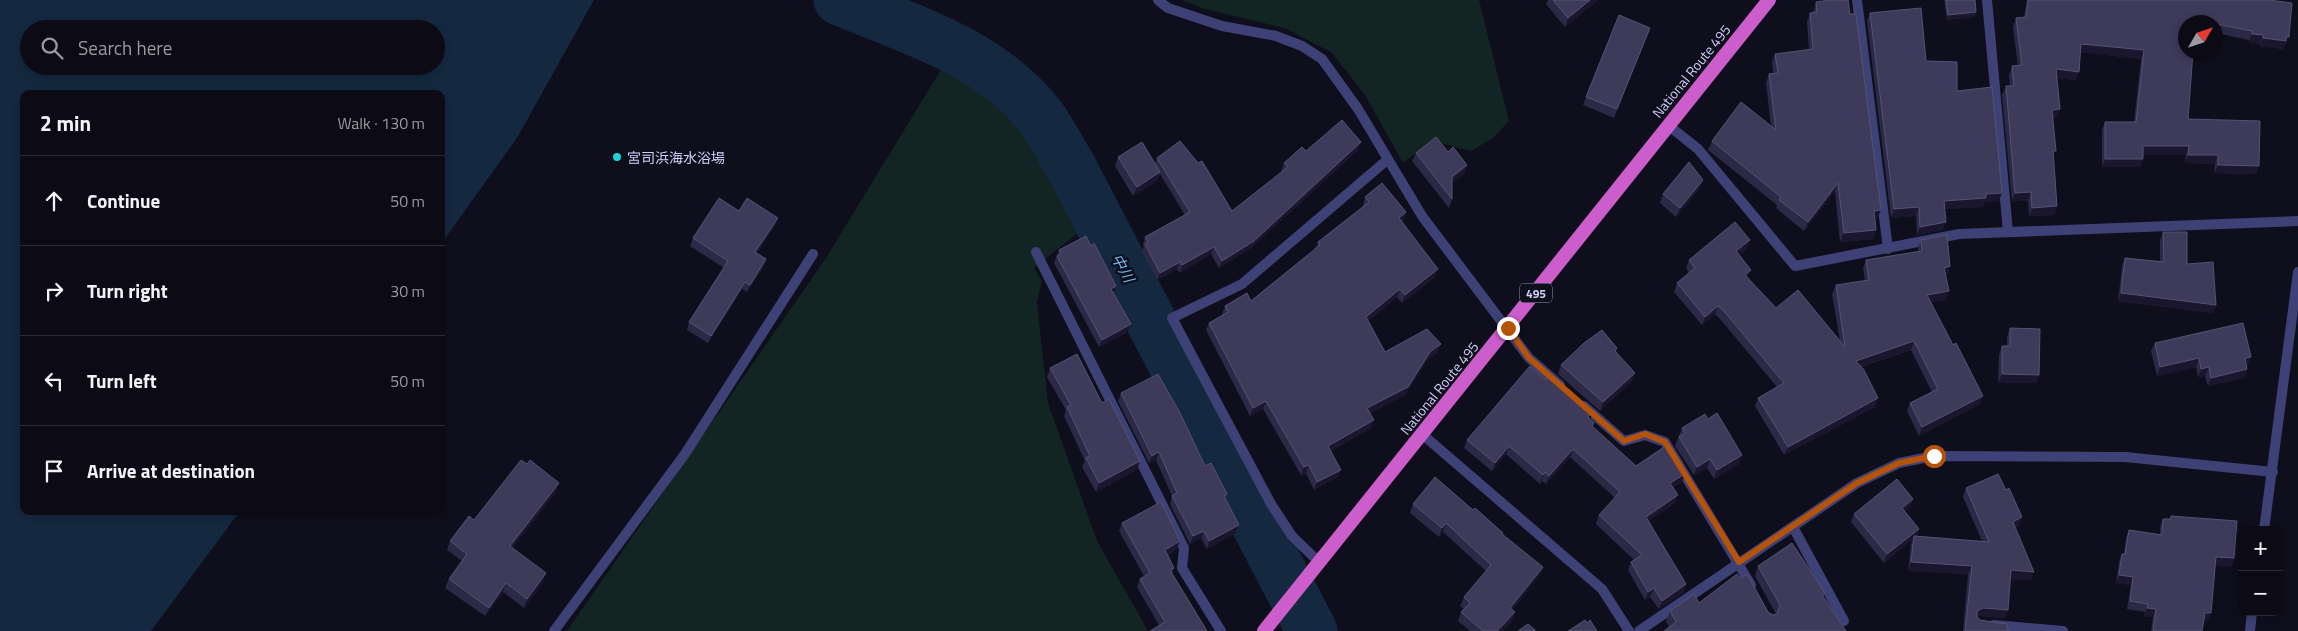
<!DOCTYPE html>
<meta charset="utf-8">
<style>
:root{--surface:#0b0a15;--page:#191822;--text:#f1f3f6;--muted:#9a9aa0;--line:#2b2b34}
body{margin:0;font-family:"Titillium Web","Noto Sans JP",sans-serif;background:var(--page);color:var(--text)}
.controls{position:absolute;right:15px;bottom:15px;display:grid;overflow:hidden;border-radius:10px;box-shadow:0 2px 8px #0003}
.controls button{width:45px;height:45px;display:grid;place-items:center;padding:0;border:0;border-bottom:1px solid var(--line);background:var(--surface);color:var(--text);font:25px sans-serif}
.compass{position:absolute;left:2178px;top:15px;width:45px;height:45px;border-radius:50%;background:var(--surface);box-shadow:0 2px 8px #0003;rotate:51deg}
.stop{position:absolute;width:15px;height:15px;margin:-11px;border:4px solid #b45309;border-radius:50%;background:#fff}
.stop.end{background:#b45309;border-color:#fff;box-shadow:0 1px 5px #0008}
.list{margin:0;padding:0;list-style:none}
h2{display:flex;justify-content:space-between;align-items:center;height:65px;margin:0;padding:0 20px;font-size:21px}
h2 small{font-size:16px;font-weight:400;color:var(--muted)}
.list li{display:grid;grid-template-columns:32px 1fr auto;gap:15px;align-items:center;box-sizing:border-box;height:90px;padding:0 20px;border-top:1px solid var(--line)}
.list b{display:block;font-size:19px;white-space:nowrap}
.list em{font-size:16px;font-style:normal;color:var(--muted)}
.icon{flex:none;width:28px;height:28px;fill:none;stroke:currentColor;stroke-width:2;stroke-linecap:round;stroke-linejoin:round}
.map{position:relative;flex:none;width:2298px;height:631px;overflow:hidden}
.search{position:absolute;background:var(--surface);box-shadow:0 2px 8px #0003;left:20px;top:20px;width:425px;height:55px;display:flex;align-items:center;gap:12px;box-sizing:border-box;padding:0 18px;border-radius:28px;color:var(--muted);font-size:19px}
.panel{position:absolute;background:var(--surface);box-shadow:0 2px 8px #0003;left:20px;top:90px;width:425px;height:425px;border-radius:10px}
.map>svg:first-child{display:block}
</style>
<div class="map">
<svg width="2298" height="631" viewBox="0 0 2298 631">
<rect width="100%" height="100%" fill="#0f0e1c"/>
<!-- green -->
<g fill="#122522">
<polygon points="1182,0 1479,0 1509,121 1493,138 1471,151 1432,141 1403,163 1365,95 1332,53 1285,28 1205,9"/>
<polygon points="945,63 977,76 1004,102 1030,133 1083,229 1034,268 1042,281 1037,302 1048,403 1097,541 1148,631 567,631 826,258"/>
</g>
<!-- water -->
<path fill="#14283f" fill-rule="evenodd" d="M 0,0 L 594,0 L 517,138 L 441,244 L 441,94 L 24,94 L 24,511 L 240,511 L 151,631 L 0,631 ZM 29,29 L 436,29 L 436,66 L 29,66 Z"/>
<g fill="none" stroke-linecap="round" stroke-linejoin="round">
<!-- river -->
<path stroke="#14283f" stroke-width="51" d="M 839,0 C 910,29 989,52 1039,115 C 1051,130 1060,150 1071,167 L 1312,631"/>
<!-- minor -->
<g stroke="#3e4175" stroke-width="10">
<polyline points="1158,0 1168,8 1222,26 1276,36 1302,46 1322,59 1358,109 1422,216 1529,358 1560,385"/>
<polyline points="1857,0 1888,249"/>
<polyline points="1987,0 2008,232"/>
<polyline points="1668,125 1698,149 1795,266 1959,234 2298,221"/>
<polyline points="1036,252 1184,548 1182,568 1221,631"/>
<polyline points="1584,406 1624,441 1645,435 1665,442 1751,585"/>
<polyline points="1422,434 1602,589 1629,631"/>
<polyline points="1793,527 1844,621"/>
<polyline points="1319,562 1292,536 1271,504 1172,318 1242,284 1387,160"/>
<polyline points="1994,625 2063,631"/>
<polyline points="554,631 685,454 813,254"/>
<polyline points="1639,631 1857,483 1899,463 1934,456 2125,457 2273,472"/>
</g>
<!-- tertiary -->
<g stroke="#3e4175" stroke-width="10">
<polyline points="2264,530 2298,272"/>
<polyline points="2250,631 2252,612"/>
</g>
<!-- trunk -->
<polyline stroke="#cc5ecb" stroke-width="14" points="1264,631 1769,0"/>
</g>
<!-- wall -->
<g fill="#2c2947">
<polygon points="1548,0 1598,0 1565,27 1546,4"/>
<polygon points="1944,0 1975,0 1976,12 1975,17 1947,20"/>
<polygon points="2027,0 2269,0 2286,45 2284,45 2283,49 2260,46 2260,44 2249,42 2249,40 2216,33 2216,22 2186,22 2188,119 2259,166 2256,174 2214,173 2215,164 2185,163 2186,155 2143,155 2143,159 2140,167 2102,167 2102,130 2105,122 2134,122 2141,59 2080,52 2076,80 2057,78 2060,109 2057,117 2053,118 2054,158 2057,206 2054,215 2029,216 2028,201 2012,201 2002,95 2006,86 2010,86 2009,75 2012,66 2018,66 2013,27 2016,18 2024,17"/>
<polygon points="1816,2 1881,210 1877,219 1875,219 1876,230 1873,239 1840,242 1835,191 1804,231 1776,208 1777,205 1708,150 1712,141 1771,126 1766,83 1769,74 1773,74 1772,62 1775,54 1809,50 1807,22 1810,13 1813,12"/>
<polygon points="1870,13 1926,61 1957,91 2002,193 1998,202 1985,202 1983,207 1945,209 1943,230 1917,235 1916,216 1891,218 1867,21"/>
<polygon points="1650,28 1614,118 1583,105 1586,97"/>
<polygon points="1358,150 1251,248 1219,268 1211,254 1180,273 1177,269 1157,280 1142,252 1144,246 1143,244 1145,237 1185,215 1160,174 1157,181 1133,196 1115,166 1118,157 1155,164 1157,158 1232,211 1282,172 1281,171 1284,163 1306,151"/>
<polygon points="1448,152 1467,165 1464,174 1452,183 1452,199 1449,208 1412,161 1416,153"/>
<polygon points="1703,180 1699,189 1676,217 1660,203 1663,194"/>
<polygon points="1365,197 1406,212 1404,220 1402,222 1435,277 1402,303 1397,297 1368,321 1385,352 1438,352 1427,360 1405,395 1370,413 1371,428 1331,451 1338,477 1314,490 1306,473 1301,475 1263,409 1250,416 1206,330 1209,323 1223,315 1222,314 1225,306 1251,301 1315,249 1318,242 1364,206 1363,205"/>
<polygon points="739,211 775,225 757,253 766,259 764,266 747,292 742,289 708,343 687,330 689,322 724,268 690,246 693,238"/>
<polygon points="2163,232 2216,305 2213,313 2118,301 2122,266 2125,258 2160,262 2160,240"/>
<polygon points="1921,240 1950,266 1947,275 1946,275 1946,300 1931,302 1980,404 1919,436 1907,411 1910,403 1932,392 1911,350 1861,367 1875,407 1784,455 1755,406 1758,398 1777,387 1720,319 1715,314 1702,325 1674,292 1677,283 1689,273 1686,268 1689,260 1747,249 1739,255 1748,278 1776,308 1840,341 1832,294 1836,285 1865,281 1863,268 1866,260 1918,252 1918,249"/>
<polygon points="1059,250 1114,293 1131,324 1128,332 1099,347 1054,263"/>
<polygon points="2010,328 2039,375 2036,383 1998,383 1999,355 2002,346 2007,346 2007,337"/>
<polygon points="2155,343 2251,357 2247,366 2246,366 2247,369 2244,378 2208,386 2205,376 2198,377 2196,367 2157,376 2151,351"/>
<polygon points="1617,348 1616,352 1635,373 1632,381 1600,411 1558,374 1561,365"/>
<polygon points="1050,368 1102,403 1137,470 1096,492 1082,467 1085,461 1064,416 1066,410 1047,377"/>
<polygon points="1546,380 1593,412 1590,420 1593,427 1636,466 1685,474 1682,482 1673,487 1675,503 1648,521 1686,584 1683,593 1659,609 1650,597 1645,600 1628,570 1631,562 1634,560 1596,524 1599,515 1615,498 1570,457 1546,484 1542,481 1540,484 1506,454 1492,471 1464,448 1467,440"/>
<polygon points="1121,393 1205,466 1227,494 1225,500 1239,525 1236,533 1207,549 1201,538 1190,544 1170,504 1172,496 1156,460 1149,463 1118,401"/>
<polygon points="1682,428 1739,464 1714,479 1707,468 1694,475 1675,446"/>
<polygon points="1966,488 2019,526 2015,528 2031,580 2010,579 2005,618 1980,616 1977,618 1980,620 2007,629 2009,631 1963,631 1968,574 1908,571 1911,544 1913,539 1884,563 1851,522 1854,514 1913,499 1910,507 1905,511 1919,529 1916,536 1982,541 1963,497"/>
<polygon points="556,492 512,548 543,582 524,608 503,592 485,616 445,588 449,579 462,561 447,550 450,541 474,520"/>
<polygon points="1413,504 1502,535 1543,567 1539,576 1512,610 1515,612 1512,621 1502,631 1470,631 1458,621 1461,612 1464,609 1460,606 1464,597 1486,571 1443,532 1439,537 1410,513"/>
<polygon points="2171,516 2234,558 2232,566 2215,565 2208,621 2203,621 2202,631 2151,631 2153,617 2144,616 2145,612 2127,609 2131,585 2116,583 2119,562 2122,554 2124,554 2126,538 2129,530 2160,535 2160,527 2163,519 2170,519"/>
<polygon points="1122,523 1177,549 1168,555 1174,568 1172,574 1207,631 1159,625 1137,587 1140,579 1144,576 1119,531"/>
<polygon points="1758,566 1825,593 1824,597 1846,631 1669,627 1666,621 1670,611 1699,603 1768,612 1773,615 1776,614 1755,576"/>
</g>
<!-- shaded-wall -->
<g fill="#19162e">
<polygon points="1590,0 1598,0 1565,27 1568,18"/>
<polygon points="1976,12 1975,17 1947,20 1948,15"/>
<polygon points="2252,34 2263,35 2260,44 2249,42"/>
<polygon points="2289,37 2286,45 2284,45 2283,49 2260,46 2263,38"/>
<polygon points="2081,44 2144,50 2141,59 2078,52"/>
<polygon points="2056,69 2079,72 2076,80 2053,78"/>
<polygon points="2060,109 2057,117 2049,118 2052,110"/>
<polygon points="1361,142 1358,150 1251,248 1219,268 1222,261"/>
<polygon points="2143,146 2189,146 2186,155 2140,155"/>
<polygon points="2188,155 2218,155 2215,164 2185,163"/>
<polygon points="2105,159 2143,159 2140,167 2102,167"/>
<polygon points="1467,165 1464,174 1449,186 1452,177"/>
<polygon points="2218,165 2259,166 2256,174 2214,173"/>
<polygon points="1160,172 1157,181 1133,196 1137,187"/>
<polygon points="1703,180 1699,189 1676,217 1680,208"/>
<polygon points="1838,183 1835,191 1804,231 1808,222"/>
<polygon points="2031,192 2028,201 2012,201 2015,193"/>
<polygon points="2002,193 1998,202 1985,202 1983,207 1941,209 1944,201 1986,194"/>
<polygon points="2057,206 2054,215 2029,216 2032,208"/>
<polygon points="1919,207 1916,216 1891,218 1894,209"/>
<polygon points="1881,210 1877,219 1870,220 1874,211"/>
<polygon points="1406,212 1404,220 1396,226 1399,218"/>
<polygon points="778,218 775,225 753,259 755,252"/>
<polygon points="1946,222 1943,230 1917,235 1920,227"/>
<polygon points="1876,230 1873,239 1840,242 1844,233"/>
<polygon points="1750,240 1747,249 1733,260 1736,251"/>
<polygon points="1214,247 1211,254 1180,273 1182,265"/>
<polygon points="766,259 764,266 747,292 750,285"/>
<polygon points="1180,262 1177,269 1157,280 1160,273"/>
<polygon points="1950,266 1947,275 1941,276 1944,268"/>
<polygon points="1438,269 1435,277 1402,303 1405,295"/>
<polygon points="1751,270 1748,278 1745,275"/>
<polygon points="745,282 742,289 708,343 711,336"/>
<polygon points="1116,286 1114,293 1111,289"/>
<polygon points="1400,289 1397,297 1363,325 1366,317"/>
<polygon points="1949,291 1946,300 1924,303 1927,295"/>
<polygon points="2121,293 2216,305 2213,313 2118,301"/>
<polygon points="1718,306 1715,314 1702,325 1705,317"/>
<polygon points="1131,324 1128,332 1099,347 1102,340"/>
<polygon points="1914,341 1911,350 1853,369 1856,361"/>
<polygon points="1441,344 1438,352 1427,360 1405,395 1365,416 1367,408"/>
<polygon points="2251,357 2247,366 2242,367 2245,358"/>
<polygon points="2199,358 2196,367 2157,376 2160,367"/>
<polygon points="2209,367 2205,376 2198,377 2201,369"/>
<polygon points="2247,369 2244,378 2208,386 2211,378"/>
<polygon points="1635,373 1632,381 1600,411 1603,402"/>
<polygon points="2002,374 2039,375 2036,383 1998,383"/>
<polygon points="1983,396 1980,404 1919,436 1922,427"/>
<polygon points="1878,398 1875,407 1784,455 1788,447"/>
<polygon points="1266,401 1263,409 1250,416 1253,408"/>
<polygon points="1593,412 1590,421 1588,417"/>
<polygon points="1374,420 1371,428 1325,454 1328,446"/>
<polygon points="1509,446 1506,454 1492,471 1495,463"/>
<polygon points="1573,449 1570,457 1546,484 1549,476"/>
<polygon points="1159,452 1156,460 1149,463 1152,456"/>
<polygon points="1742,455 1739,464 1714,479 1717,470"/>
<polygon points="1710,459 1707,468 1694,475 1697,467"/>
<polygon points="1140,461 1137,470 1096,492 1099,483"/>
<polygon points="1309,465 1306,473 1301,475 1304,467"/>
<polygon points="1341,470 1338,477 1314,490 1317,482"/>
<polygon points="1545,472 1542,481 1540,484 1543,475"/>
<polygon points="1685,474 1682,482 1667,491 1670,483"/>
<polygon points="559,483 556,492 506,555 510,546"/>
<polygon points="1678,495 1675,503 1643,525 1646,517"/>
<polygon points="1913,499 1910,507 1899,516 1902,508"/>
<polygon points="2022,517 2019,526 2009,530 2013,522"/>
<polygon points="1446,523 1443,532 1439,537 1442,528"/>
<polygon points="1239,525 1236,533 1207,549 1209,541"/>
<polygon points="1919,529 1916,537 1914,536 1913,539 1884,563 1887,554"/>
<polygon points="1204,531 1201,538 1190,544 1193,536"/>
<polygon points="1180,541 1177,549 1162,558 1165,550"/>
<polygon points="2216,557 2234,558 2232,566 2213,565"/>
<polygon points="1911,562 1972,566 1968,574 1908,571"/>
<polygon points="1543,567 1539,576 1507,616 1510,608"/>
<polygon points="2011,570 2034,572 2031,580 2008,579"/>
<polygon points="546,573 543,582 524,608 527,599"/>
<polygon points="2119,575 2133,577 2131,585 2116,583"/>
<polygon points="506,583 503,592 485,616 489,608"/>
<polygon points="1686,584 1683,593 1659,609 1662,601"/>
<polygon points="1654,588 1650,597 1645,600 1648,592"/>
<polygon points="1983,608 2008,610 2005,618 1980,616 1974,619 1977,611"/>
<polygon points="2147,608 2156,609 2153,617 2144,616"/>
<polygon points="1515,612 1512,621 1502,631 1497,631"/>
<polygon points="2205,613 2211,613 2208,621 2202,621"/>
</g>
<!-- building -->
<g fill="#3e3a5a" stroke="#555273">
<polygon points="1553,0 1590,0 1568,18"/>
<polygon points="1830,0 1848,0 1850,14 1856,14 1881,210 1874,211 1876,230 1844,233 1838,183 1808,222 1779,200 1781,197 1712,141 1741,102 1776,130 1769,74 1778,73 1775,54 1813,49 1810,13 1817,12 1816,2"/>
<polygon points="1946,0 1975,0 1976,12 1948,15"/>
<polygon points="2028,0 2269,0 2292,3 2289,37 2286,37 2286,41 2263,38 2263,35 2252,34 2252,31 2216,24 2216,22 2206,22 2196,21 2196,22 2186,22 2186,52 2193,52 2188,119 2260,121 2259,166 2218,165 2218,155 2188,155 2189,146 2143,146 2143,159 2105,159 2105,122 2136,122 2144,50 2081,44 2079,72 2056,69 2060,109 2052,110 2056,151 2053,151 2057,206 2032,208 2031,192 2015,193 2006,86 2014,86 2012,66 2022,65 2016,18 2026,17"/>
<polygon points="1921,8 1926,61 1957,62 1957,91 1992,87 2002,193 1986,194 1986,198 1944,201 1946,222 1920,227 1919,207 1894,209 1870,13"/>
<polygon points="1619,15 1650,28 1617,109 1586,97"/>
<polygon points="1342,120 1361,142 1254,241 1222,261 1214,247 1182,265 1180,262 1160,273 1145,244 1148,242 1145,237 1190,212 1157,158 1180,141 1198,163 1202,161 1232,211 1288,167 1284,163 1302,147 1306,151"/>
<polygon points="1436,137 1448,152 1453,147 1467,165 1452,177 1452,199 1416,153"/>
<polygon points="1142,142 1160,172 1137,187 1118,157"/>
<polygon points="1689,162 1703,180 1680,208 1663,194"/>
<polygon points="1382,183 1406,212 1399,218 1438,269 1405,295 1400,289 1366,317 1385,352 1427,329 1441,344 1430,352 1408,387 1367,408 1374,420 1328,446 1341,470 1317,482 1309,465 1304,467 1266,401 1253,408 1209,323 1228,312 1225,306 1247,293 1251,301 1320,245 1318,242 1369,202 1365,197"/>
<polygon points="719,198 739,211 747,198 778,218 755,252 766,259 750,285 745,282 711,336 689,322 728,261 693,238"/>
<polygon points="1735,222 1750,240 1736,251 1751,270 1745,275 1776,308 1798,290 1845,347 1836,285 1869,280 1866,260 1922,251 1921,240 1947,235 1950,266 1944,268 1949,291 1927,295 1953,345 1956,343 1983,396 1922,427 1910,403 1938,389 1914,341 1856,361 1864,370 1878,398 1788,447 1758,398 1784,383 1723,310 1718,306 1705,317 1677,283 1695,268 1689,260"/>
<polygon points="2163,232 2187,232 2187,264 2213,262 2216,305 2121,293 2125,258 2164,262"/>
<polygon points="1086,236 1091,246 1094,243 1116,286 1111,289 1131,324 1102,340 1057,256 1061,254 1059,250"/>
<polygon points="2243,323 2251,357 2245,358 2247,369 2211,378 2209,367 2201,369 2199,358 2160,367 2155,343"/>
<polygon points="2010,328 2040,329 2039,375 2002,374 2002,346 2010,346"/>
<polygon points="1602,330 1617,348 1615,351 1635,373 1603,402 1561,365 1584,343"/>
<polygon points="1077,354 1102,403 1109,399 1140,461 1099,483 1086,458 1090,456 1067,407 1071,405 1050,368"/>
<polygon points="1530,366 1546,380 1551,375 1593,412 1588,417 1594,423 1592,426 1636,466 1667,445 1685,474 1670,483 1678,495 1646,517 1686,584 1662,601 1654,588 1648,592 1631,562 1642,555 1599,515 1620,492 1573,449 1549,476 1545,472 1543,475 1509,446 1495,463 1467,440"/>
<polygon points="1158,374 1180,413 1205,466 1211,463 1227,494 1224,496 1239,525 1209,541 1204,531 1193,536 1172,496 1177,493 1159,452 1152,456 1121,393"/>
<polygon points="1717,413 1742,455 1717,470 1710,459 1697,467 1679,437 1685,433 1682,428 1705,414 1708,419"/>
<polygon points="521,460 527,464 530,460 559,483 510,546 546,573 527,599 506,583 489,608 449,579 467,554 450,541 469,516 474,520"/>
<polygon points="1998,474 2006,490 2009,488 2022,517 2013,522 2034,572 2011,570 2008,610 1983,608 1977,611 1977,617 1980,620 2007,624 2007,629 2009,629 2009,631 1965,631 1972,566 1911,562 1914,536 1989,542 1966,488"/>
<polygon points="1435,477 1473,510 1475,508 1503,533 1502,534 1543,567 1510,608 1515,612 1497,631 1483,631 1461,612 1470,603 1464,597 1491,565 1446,523 1442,528 1413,504"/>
<polygon points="1897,479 1913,499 1902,508 1919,529 1887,554 1854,514"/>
<polygon points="1161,502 1180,541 1165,550 1174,568 1170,570 1207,631 1150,631 1165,622 1140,579 1150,573 1122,523"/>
<polygon points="2171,516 2237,521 2234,558 2216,557 2211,613 2205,613 2202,631 2153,631 2156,609 2147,608 2148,604 2130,601 2133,577 2119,575 2122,554 2125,554 2129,530 2162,535 2163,519 2171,519"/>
<polygon points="1792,543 1825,593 1822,595 1846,631 1664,631 1676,622 1670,611 1694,594 1699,603 1737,574 1740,578 1747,574 1768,612 1773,615 1777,614 1780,605 1758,566"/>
<polygon points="1585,620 1587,623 1590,620 1597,631 1568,631"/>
<polygon points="1528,624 1536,631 1518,631"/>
</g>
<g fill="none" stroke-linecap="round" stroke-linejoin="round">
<!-- route -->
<polyline stroke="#b45309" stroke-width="6" points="1508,328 1529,358 1624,441 1645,434 1665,442 1739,562 1857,483 1899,463 1934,456"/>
</g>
<!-- markers -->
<circle fill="#1cd5d8" stroke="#0f0e1c" stroke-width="2" cx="617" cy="157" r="5"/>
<g text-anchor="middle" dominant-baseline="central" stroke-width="4.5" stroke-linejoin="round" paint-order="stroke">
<!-- shield labels -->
<rect fill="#0f0e1c" stroke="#9695b7" stroke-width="1" x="1520" y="283.5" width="32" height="19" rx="4"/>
<g font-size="12" font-weight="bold" fill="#d0cff9">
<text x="1536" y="293">495</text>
</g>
<!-- street labels -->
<g font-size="14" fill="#d0cff9" stroke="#0f0e1c">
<text transform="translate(1691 71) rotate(-51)">National Route 495</text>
<text transform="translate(1439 388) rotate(-51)">National Route 495</text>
</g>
<!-- poi labels -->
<g font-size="14" fill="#d0cff9" stroke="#0f0e1c" text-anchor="start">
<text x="627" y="157">宮司浜海水浴場</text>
</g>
<!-- water labels -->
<g font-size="15" font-style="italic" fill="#6abbec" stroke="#0f0e1c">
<text transform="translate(1123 268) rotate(62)">中川</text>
</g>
</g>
</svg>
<div class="controls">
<button>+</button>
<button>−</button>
</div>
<svg class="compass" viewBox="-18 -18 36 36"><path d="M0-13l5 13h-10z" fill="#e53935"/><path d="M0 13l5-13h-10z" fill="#9a9aa0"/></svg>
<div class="stop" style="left:1934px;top:456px"></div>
<div class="stop end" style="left:1508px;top:328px"></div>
<div class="search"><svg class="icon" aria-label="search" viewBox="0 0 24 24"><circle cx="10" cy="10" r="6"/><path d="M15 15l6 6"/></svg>Search here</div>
<section class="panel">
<h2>2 min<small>Walk · 130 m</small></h2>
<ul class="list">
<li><svg class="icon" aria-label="ahead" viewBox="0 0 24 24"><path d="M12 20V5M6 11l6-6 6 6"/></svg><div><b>Continue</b></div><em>50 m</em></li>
<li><svg class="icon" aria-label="right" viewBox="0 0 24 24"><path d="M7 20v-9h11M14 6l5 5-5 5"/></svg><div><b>Turn right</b></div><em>30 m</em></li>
<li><svg class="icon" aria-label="left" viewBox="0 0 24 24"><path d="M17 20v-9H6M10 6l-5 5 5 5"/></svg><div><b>Turn left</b></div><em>50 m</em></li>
<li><svg class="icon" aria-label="arrive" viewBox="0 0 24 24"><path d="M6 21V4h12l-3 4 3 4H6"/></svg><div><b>Arrive at destination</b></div></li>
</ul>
</section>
</div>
